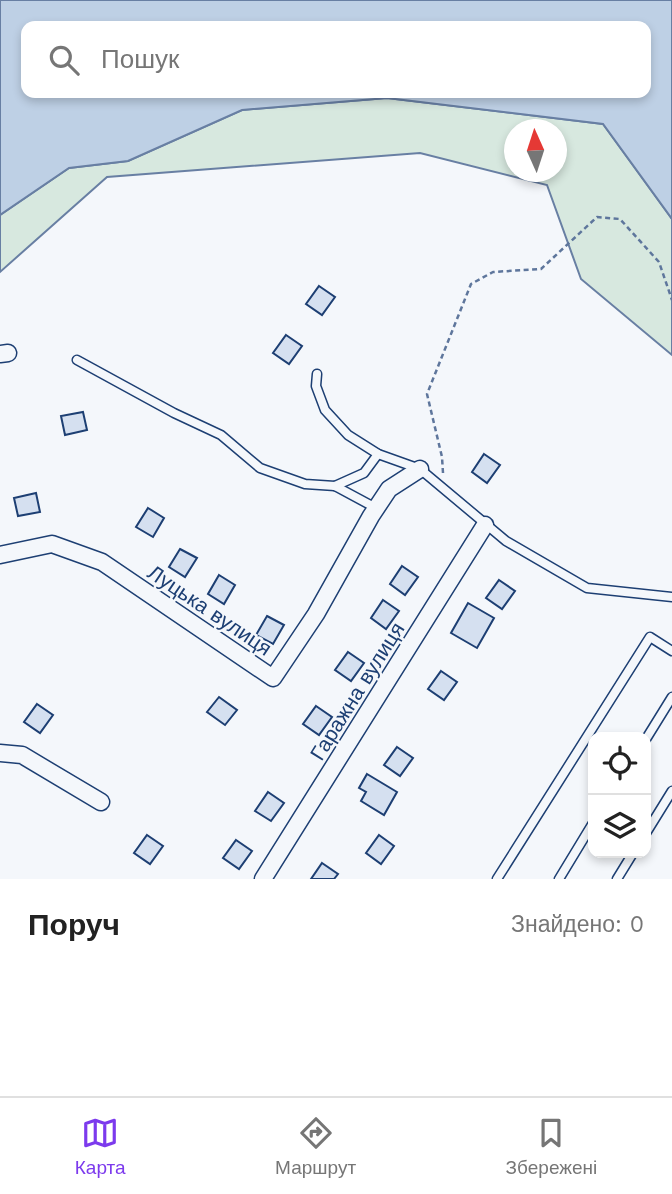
<!DOCTYPE html>
<html lang="uk">
<meta charset="utf-8">
<style>
:root{--surface:#fff;--page:#f6f6f6;--text:#222;--muted:#767676;--line:#e0e0e0;--accent:#7c3aed}
body{margin:0;font-family:"Work Sans",sans-serif;background:var(--page);color:var(--text)}
.controls{position:absolute;right:21px;bottom:21px;display:grid;overflow:hidden;border-radius:14px;box-shadow:0 4px 10px #0003}
.controls button{width:63px;height:63px;display:grid;place-items:center;padding:0;border:0;border-bottom:2px solid var(--line);background:var(--surface);color:var(--text);font:35px sans-serif}
.compass{position:absolute;left:504px;top:119px;width:63px;height:63px;border-radius:50%;background:var(--surface);box-shadow:0 4px 10px #0003;rotate:357deg}
.list{margin:0;padding:0;list-style:none}
h2{display:flex;justify-content:space-between;align-items:center;height:91px;margin:0;padding:0 28px;font-size:30px}
h2 small{font-size:23px;font-weight:400;color:var(--muted)}
.icon{flex:none;width:38px;height:38px;fill:none;stroke:currentColor;stroke-width:2;stroke-linecap:round;stroke-linejoin:round}
.map{position:relative;flex:none;width:672px;height:879px;overflow:hidden}
.search{position:absolute;background:var(--surface);box-shadow:0 4px 10px #0003;left:21px;right:21px;top:21px;height:77px;display:flex;align-items:center;gap:18px;box-sizing:border-box;padding:0 24px;border-radius:14px;color:var(--muted);font-size:26px}
.sheet{height:217px;background:var(--surface)}
nav{display:flex;justify-content:space-around;align-items:center;box-sizing:border-box;height:98px;border-top:2px solid var(--line);background:var(--surface);font-size:19px;color:var(--muted)}
nav a{display:grid;justify-items:center;gap:4px}
nav .on{color:var(--accent)}
.map>svg:first-child{display:block}
</style>
<div class="map">
<svg width="672" height="879" viewBox="0 0 672 879">
<rect width="100%" height="100%" fill="#f4f7fb"/>
<!-- green -->
<path fill="#d7e8df" stroke="#687fa3" stroke-width="2" fill-rule="evenodd" d="M 387,98 L 603,124 L 672,219 L 672,355 L 581,279 L 547,185 L 420,153 L 107,177 L 0,272 L 0,215 L 69,168 L 128,161 L 242,110 ZM 514,130 L 556,130 L 556,172 L 514,172 Z"/>
<!-- water -->
<path fill="#bed0e5" stroke="#687fa3" stroke-width="2" fill-rule="evenodd" d="M 0,0 L 672,0 L 672,219 L 603,124 L 387,98 L 242,110 L 128,161 L 69,168 L 0,215 ZM 26,26 L 646,26 L 646,93 L 26,93 Z"/>
<!-- building -->
<g fill="#d5e0f0" stroke="#1d3f73" stroke-width="2">
<polygon points="319,286 335,297 322,315 306,304"/>
<polygon points="286,335 302,346 289,364 273,353"/>
<polygon points="83,412 87,430 65,435 61,416"/>
<polygon points="484,454 500,465 487,483 472,472"/>
<polygon points="36,493 40,512 18,516 14,498"/>
<polygon points="148,508 164,518 153,537 136,527"/>
<polygon points="180,549 197,558 185,577 169,567"/>
<polygon points="402,566 418,577 405,595 390,584"/>
<polygon points="219,575 235,585 224,604 208,594"/>
<polygon points="499,580 515,591 502,609 486,598"/>
<polygon points="383,600 399,611 386,629 371,618"/>
<polygon points="468,603 494,618 477,648 451,633"/>
<polygon points="267,616 284,625 273,644 256,635"/>
<polygon points="348,652 364,663 351,681 335,670"/>
<polygon points="441,671 457,682 444,700 428,689"/>
<polygon points="219,697 237,710 225,725 207,712"/>
<polygon points="37,704 53,715 40,733 24,722"/>
<polygon points="316,706 332,717 319,735 303,724"/>
<polygon points="397,747 413,758 400,776 384,765"/>
<polygon points="367,774 397,792 384,815 361,801 366,792 359,788"/>
<polygon points="268,792 284,803 271,821 255,811"/>
<polygon points="147,835 163,846 150,864 134,853"/>
<polygon points="379,835 394,846 381,864 366,853"/>
<polygon points="236,840 252,851 239,869 223,858"/>
<polygon points="322,863 338,874 334,879 311,879"/>
</g>
<g fill="none" stroke-linecap="round" stroke-linejoin="round">
<defs>
<g id="service">
<polyline points="77,360 174,413 221,435 260,468 305,484 335,486 376,508"/>
<polyline points="317,374 316,386 325,410 348,435 378,454 420,469 506,541 587,588 672,597"/>
<polyline points="335,486 364,473 378,454"/>
<polyline points="646,739 672,697"/>
<polyline points="646,833 672,791"/>
<polyline points="497,879 650,637 672,651"/>
<polyline points="559,879 593,823"/>
<polyline points="617,879 633,853"/>
</g>
<g id="minor">
<polyline points="0,354 8,353"/>
<polyline points="0,555 52,544 102,562 273,678 316,614 371,516 389,489 420,469"/>
<polyline points="0,753 22,755 101,802"/>
<polyline points="263,879 485,525"/>
</g>
</defs>
<!-- service casing -->
<use href="#service" stroke="#1d3f73" stroke-width="11"/>
<!-- minor casing -->
<use href="#minor" stroke="#1d3f73" stroke-width="19"/>
<!-- path -->
<polyline stroke="#5e769c" stroke-width="2.5" stroke-dasharray="5 3.5" stroke-linecap="butt" points="443,473 442,457 427,394 471,284 493,272 541,269 597,217 620,219 659,262 672,300"/>
<!-- service -->
<use href="#service" stroke="#f4f7fb" stroke-width="8"/>
<!-- minor -->
<use href="#minor" stroke="#f4f7fb" stroke-width="16"/>
</g>
<g text-anchor="middle" dominant-baseline="central" stroke-width="5" stroke-linejoin="round" paint-order="stroke">
<!-- street labels -->
<g font-size="21" fill="#1d3f73" stroke="#f4f7fb">
<text transform="translate(210 610) rotate(34)">Луцька вулиця</text>
<text transform="translate(357 691) rotate(-58)">Гаражна вулиця</text>
</g>
</g>
</svg>
<div class="controls">
<button><svg class="icon" aria-label="locate" viewBox="0 0 24 24"><circle cx="12" cy="12" r="6"/><path d="M12 2v4M12 18v4M2 12h4M18 12h4"/></svg></button>
<button><svg class="icon" aria-label="layers" viewBox="0 0 24 24"><path d="M12 4l9 5-9 5-9-5zM3 14l9 5 9-5"/></svg></button>
</div>
<svg class="compass" viewBox="-18 -18 36 36"><path d="M0-13l5 13h-10z" fill="#e53935"/><path d="M0 13l5-13h-10z" fill="#767676"/></svg>
<div class="search"><svg class="icon" aria-label="search" viewBox="0 0 24 24"><circle cx="10" cy="10" r="6"/><path d="M15 15l6 6"/></svg>Пошук</div>
</div>
<section class="sheet">
<h2>Поруч<small>Знайдено: 0</small></h2>
<ul class="list">
</ul>
</section>
<nav>
<a class="on"><svg class="icon" aria-label="map" viewBox="0 0 24 24"><path d="M3 6l6-2 6 2 6-2v14l-6 2-6-2-6 2zM9 4v14M15 6v14"/></svg>Карта</a>
<a><svg class="icon" aria-label="directions" viewBox="0 0 24 24"><path d="M12 3l9 9-9 9-9-9zM9 14v-3h6M13 9l2 2-2 2"/></svg>Маршрут</a>
<a><svg class="icon" aria-label="saved" viewBox="0 0 24 24"><path d="M7 4h10v16l-5-4-5 4z"/></svg>Збережені</a>
</nav>
